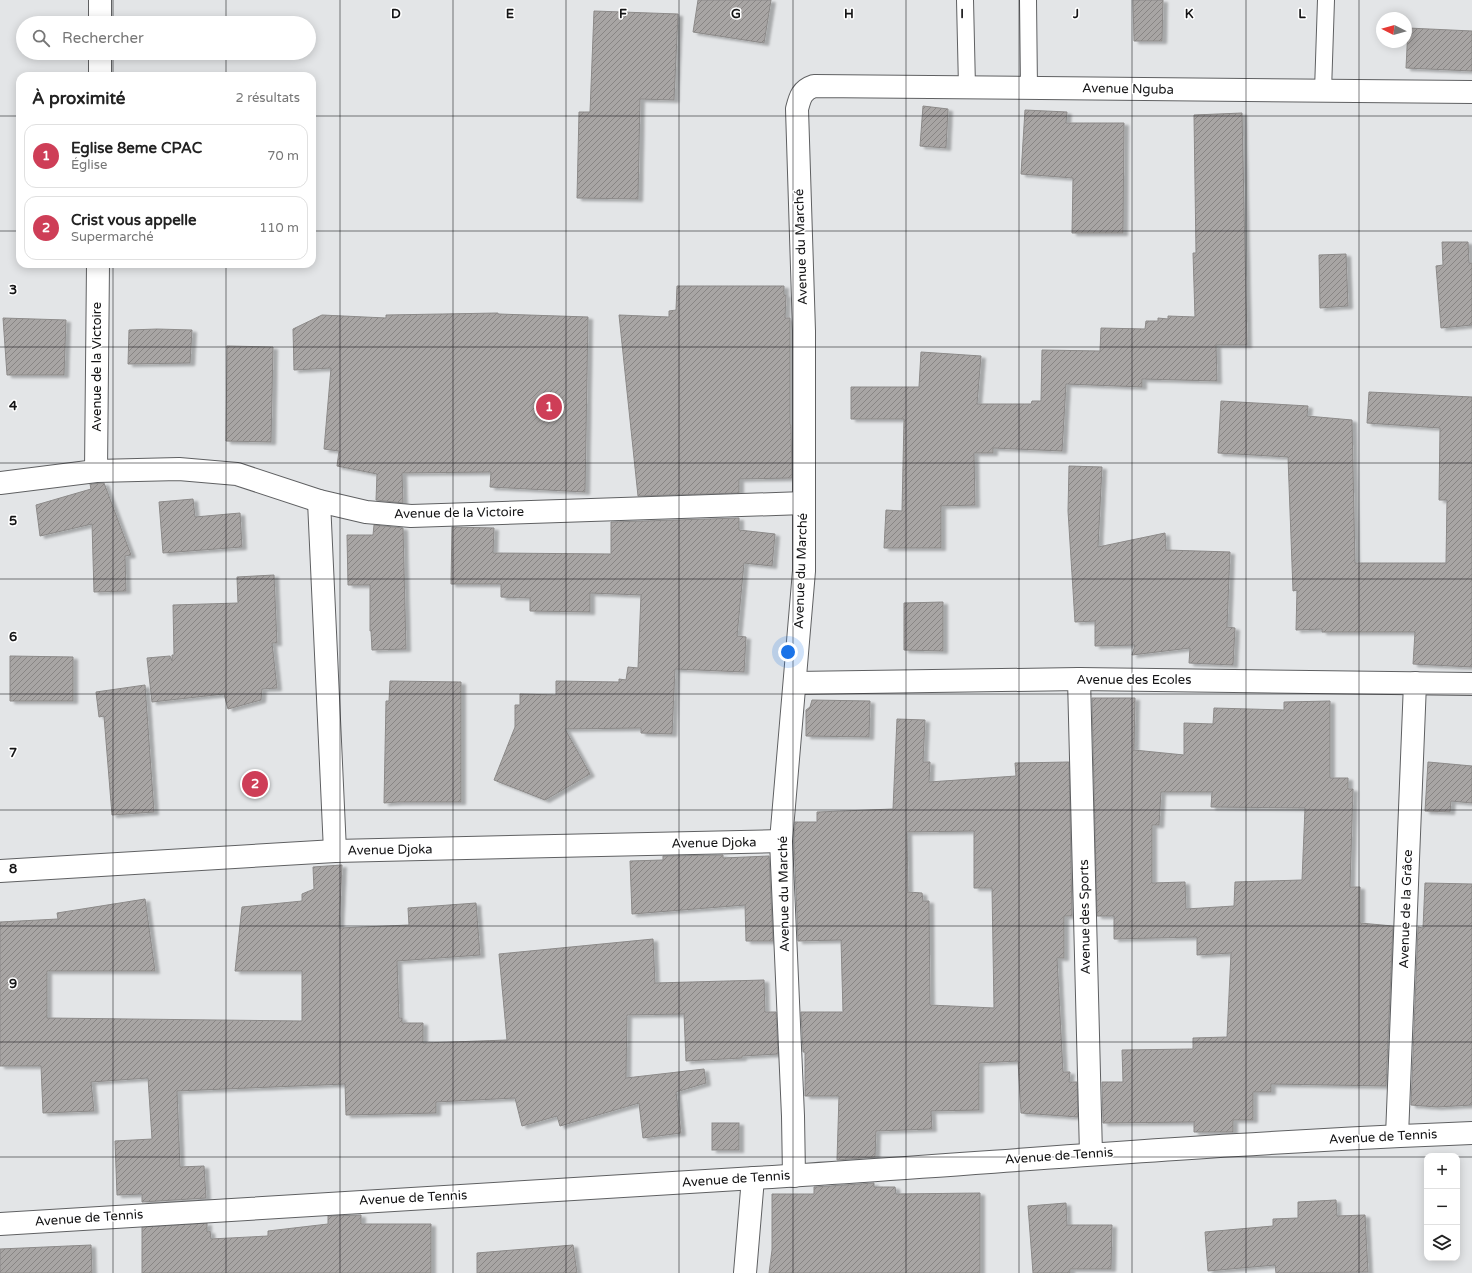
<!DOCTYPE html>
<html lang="fr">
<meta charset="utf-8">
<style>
:root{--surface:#fff;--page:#f6f6f6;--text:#222;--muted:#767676;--line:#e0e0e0;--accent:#ce3e57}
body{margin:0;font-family:"Varela Round",sans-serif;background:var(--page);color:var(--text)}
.controls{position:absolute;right:12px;bottom:12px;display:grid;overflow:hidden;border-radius:8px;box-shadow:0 2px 10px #0003}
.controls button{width:36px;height:36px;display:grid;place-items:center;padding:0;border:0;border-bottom:1px solid var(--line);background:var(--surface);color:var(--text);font:20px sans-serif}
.compass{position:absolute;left:1376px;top:12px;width:36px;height:36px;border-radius:50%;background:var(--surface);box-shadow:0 2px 10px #0003;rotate:276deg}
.you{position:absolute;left:788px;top:652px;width:14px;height:14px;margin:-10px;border:3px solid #fff;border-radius:50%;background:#1a73e8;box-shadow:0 0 0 6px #1a73e833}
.badge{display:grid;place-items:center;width:26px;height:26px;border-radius:50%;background:var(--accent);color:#fff;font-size:13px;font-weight:700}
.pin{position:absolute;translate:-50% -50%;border:2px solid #fff;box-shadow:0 1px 4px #0006}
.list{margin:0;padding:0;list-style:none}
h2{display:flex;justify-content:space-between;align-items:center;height:52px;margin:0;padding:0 16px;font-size:17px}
h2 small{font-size:13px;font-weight:400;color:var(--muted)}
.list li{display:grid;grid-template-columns:26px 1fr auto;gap:12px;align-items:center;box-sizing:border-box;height:64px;margin:0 8px 8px;padding:0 8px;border:1px solid var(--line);border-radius:12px}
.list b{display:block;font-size:15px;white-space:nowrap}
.list p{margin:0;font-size:13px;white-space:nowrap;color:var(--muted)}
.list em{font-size:13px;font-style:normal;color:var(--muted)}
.icon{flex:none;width:22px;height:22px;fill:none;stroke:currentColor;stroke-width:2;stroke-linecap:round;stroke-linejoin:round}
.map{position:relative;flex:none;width:1472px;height:1273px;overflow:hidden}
.search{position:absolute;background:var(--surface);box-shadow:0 2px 10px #0003;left:16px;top:16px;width:300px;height:44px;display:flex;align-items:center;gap:10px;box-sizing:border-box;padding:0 14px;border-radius:22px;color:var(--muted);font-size:15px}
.panel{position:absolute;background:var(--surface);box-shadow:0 2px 10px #0003;left:16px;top:72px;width:300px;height:196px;border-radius:12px}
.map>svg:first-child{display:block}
</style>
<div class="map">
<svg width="1472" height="1273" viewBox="0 0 1472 1273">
<defs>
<pattern id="building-hatch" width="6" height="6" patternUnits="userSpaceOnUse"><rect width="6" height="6" fill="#a8a5a4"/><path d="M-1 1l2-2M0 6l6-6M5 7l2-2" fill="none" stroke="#888584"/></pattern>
<filter id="shadow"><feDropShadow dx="4.5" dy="2.5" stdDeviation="1" flood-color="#0004"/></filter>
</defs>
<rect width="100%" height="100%" fill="#e3e5e7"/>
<!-- building -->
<g fill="url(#building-hatch)" stroke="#8c8a89" fill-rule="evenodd" filter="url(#shadow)">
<polygon points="698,0 771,0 764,43 693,32"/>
<polygon points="1133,0 1163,0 1162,41 1134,41"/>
<polygon points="594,11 678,14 674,100 640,99 638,199 577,198 579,112 590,112"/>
<polygon points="1408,28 1472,31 1472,71 1406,68"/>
<polygon points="923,106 948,109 946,148 920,146"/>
<polygon points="1025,110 1067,112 1066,123 1124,123 1123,233 1072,233 1073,178 1021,174"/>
<polygon points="1242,113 1247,345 1216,345 1217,381 1142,379 1142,387 1066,384 1062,451 993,448 993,453 974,453 975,505 941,506 941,548 884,548 886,510 902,511 904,419 851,419 851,387 919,387 921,352 981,356 977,404 1031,404 1032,401 1041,401 1042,350 1100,351 1101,328 1145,329 1146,321 1158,321 1158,318 1168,319 1168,316 1195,317 1193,253 1196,253 1194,115"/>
<polygon points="1442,242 1468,242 1469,263 1472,263 1472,325 1441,328 1436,266 1443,265"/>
<polygon points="1346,254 1348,306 1320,308 1319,255"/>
<polygon points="677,286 784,286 784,295 786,295 785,318 790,318 790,425 791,425 792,478 739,479 739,493 638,496 619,315 669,317 669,311 676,310"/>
<polygon points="498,313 498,314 588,317 585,492 490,487 491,472 402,473 403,503 376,500 377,474 337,466 339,451 324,449 331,368 294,370 293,329 322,315 386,318 386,315"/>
<polygon points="3,318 66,320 64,375 7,375"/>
<polygon points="157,329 192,330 190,363 128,364 129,330"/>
<polygon points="227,346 273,347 271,442 226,441"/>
<polygon points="1369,392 1472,397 1472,667 1413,664 1415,632 1322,632 1322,629 1296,630 1297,590 1293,591 1288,457 1218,453 1221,401 1308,406 1307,416 1352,420 1355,563 1446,563 1447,500 1439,500 1440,428 1367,423"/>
<polygon points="1069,466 1102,467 1098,547 1165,533 1166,550 1230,552 1227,627 1235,628 1233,665 1189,663 1190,648 1132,655 1135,645 1095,646 1095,621 1075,622 1068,511"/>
<polygon points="104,483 131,555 125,556 126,591 94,592 92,524 40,536 36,505 91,489 90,484"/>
<polygon points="193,499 195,517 240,513 242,547 163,553 159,502"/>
<polygon points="739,518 739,530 775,534 772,566 744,563 737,636 746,637 744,672 675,669 672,734 641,733 641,728 565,729 590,774 545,800 494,780 515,727 515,705 520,705 520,694 556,695 556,681 619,682 619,679 626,680 628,667 638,668 641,595 590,593 590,612 530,611 530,598 501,597 501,584 451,584 452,527 494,528 493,553 611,554 611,522"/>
<polygon points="374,525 403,528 406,649 372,650 371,631 370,631 370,585 348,585 347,535 373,535"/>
<polygon points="274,575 277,643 272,643 277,688 262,689 261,700 228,709 224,694 152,702 147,658 170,656 172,661 172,655 174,655 173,605 238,603 237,577"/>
<polygon points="943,602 943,651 904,650 904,603"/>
<polygon points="10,656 73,657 73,701 10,701"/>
<polygon points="390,681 461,682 461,802 398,802 384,803 386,701 389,701"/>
<polygon points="145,685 154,812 112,815 104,716 99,717 96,692"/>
<path d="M 1092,698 L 1135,698 L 1134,750 L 1184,755 L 1184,723 L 1213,724 L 1214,708 L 1284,710 L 1284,702 L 1330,701 L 1330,778 L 1348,778 L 1348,789 L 1353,789 L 1350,887 L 1360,887 L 1360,923 L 1393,926 L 1386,1086 L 1271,1084 L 1271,1092 L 1253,1092 L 1253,1120 L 1233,1120 L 1233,1132 L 1194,1132 L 1194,1122 L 1103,1123 L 1102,1082 L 1123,1082 L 1122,1050 L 1193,1049 L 1193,1038 L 1227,1037 L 1231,953 L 1197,955 L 1197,937 L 1114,939 L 1114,916 L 1097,916 ZM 1161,792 L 1212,792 L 1211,807 L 1305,808 L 1302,880 L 1235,882 L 1234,906 L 1186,909 L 1185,882 L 1152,883 L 1152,825 L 1159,825 Z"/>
<polygon points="812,700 870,701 869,737 806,736 806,710 810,707"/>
<path d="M 897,719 L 925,720 L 923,762 L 930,762 L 929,782 L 1016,776 L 1015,763 L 1069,762 L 1072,916 L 1064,916 L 1064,958 L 1057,958 L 1063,1072 L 1070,1072 L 1069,1082 L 1077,1082 L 1078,1117 L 1021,1113 L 1018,1061 L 979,1063 L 979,1110 L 931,1111 L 932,1129 L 876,1131 L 875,1157 L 837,1160 L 839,1096 L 805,1096 L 805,1052 L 803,1052 L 801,1012 L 843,1012 L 841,940 L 798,941 L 794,841 L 795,822 L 817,822 L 817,812 L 893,809 ZM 974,831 L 974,888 L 992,888 L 994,1008 L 930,1005 L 929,901 L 923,901 L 922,893 L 908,892 L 907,832 Z"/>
<polygon points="1428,762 1472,766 1472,803 1451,801 1450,812 1425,811"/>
<polygon points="723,855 723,858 769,856 773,941 746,941 745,905 632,914 630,861 663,860 663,856"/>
<polygon points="342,865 339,928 409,925 408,908 476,903 480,955 397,961 399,1018 402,1018 402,1023 423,1023 423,1043 507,1040 499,954 653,939 655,983 764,980 765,1012 776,1012 778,1054 742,1056 742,1058 686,1061 684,1014 627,1015 626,1078 704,1069 706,1083 676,1092 681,1133 643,1138 639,1103 560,1126 557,1116 522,1126 515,1098 436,1102 436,1113 346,1115 345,1084 177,1091 180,1167 204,1166 206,1198 142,1202 142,1194 117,1195 115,1141 152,1139 148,1078 91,1082 94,1111 43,1113 41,1066 0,1066 0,922 58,919 57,913 145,899 155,971 47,971 47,1018 302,1021 302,971 235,971 242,907 302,901 302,894 314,889 313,867"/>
<polygon points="1425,883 1472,884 1472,1105 1437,1107 1411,1105 1418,927 1423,928"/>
<rect x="712" y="1123" width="27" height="27"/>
<polygon points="874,1183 874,1187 895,1187 896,1194 980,1193 980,1273 769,1273 772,1250 772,1194 814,1194 814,1187"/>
<polygon points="1336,1200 1337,1216 1365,1215 1368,1272 1276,1273 1275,1265 1208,1271 1205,1232 1273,1226 1273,1219 1298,1218 1298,1202"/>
<polygon points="1066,1203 1067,1225 1112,1225 1111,1269 1070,1269 1070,1273 1033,1273 1028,1206"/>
<polygon points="361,1215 361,1224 431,1224 431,1273 142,1273 142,1227 207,1223 207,1232 210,1231 211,1239 268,1236 268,1231 328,1224 328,1216"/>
<polygon points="91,1245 92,1273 0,1273 0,1249"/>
<polygon points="573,1245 577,1273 477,1273 477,1253"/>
</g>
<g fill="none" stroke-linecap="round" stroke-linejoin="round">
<defs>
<g id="service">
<polyline points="965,0 967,87"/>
<polyline points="1028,0 1029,88"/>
<polyline points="1323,91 1326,0"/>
</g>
<g id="minor">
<polyline points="100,23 100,0"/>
<polyline points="100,76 100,53"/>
<polyline points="96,471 98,264"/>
<polyline points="0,483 96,471 179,469 237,474 319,501 366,512 411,516 804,503"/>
<polyline points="319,501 335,851"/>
<polyline points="1079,679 1091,1154"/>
<polyline points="795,683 1079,679 1472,684"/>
<polyline points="0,871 335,851 781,841"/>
<polyline points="1397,1136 1415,683"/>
<path d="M 794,1176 L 793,1116 L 781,841 L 804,571 L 804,331 L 797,109 C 800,97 802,90 814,86 L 1472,92"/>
<path d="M 0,1224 C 251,1207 503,1194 755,1178 C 994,1163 1232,1142 1472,1133"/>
<polyline points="745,1273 753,1178"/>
</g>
</defs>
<!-- service casing -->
<use href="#service" stroke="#5f6062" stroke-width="18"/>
<!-- minor casing -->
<use href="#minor" stroke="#5f6062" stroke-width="24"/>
<!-- service -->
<use href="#service" stroke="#fff" stroke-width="16"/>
<!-- minor -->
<use href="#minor" stroke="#fff" stroke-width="22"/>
</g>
<!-- grid -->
<path fill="none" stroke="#141415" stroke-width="1" stroke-opacity="0.55" d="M 113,0 L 113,23M 226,0 L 226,23M 340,0 L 340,1273M 453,0 L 453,1273M 566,0 L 566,1273M 679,0 L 679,1273M 793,0 L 793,1273M 906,0 L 906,1273M 1019,0 L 1019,1273M 1132,0 L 1132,1273M 1246,0 L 1246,1273M 1359,0 L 1359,1273M 113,53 L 113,76M 226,53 L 226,76M 0,116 L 20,116M 312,116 L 1472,116M 0,231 L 20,231M 312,231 L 1472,231M 113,264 L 113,1273M 226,264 L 226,1273M 0,347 L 1472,347M 0,463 L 1472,463M 0,579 L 1472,579M 0,694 L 1472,694M 0,810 L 1472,810M 0,926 L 1472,926M 0,1042 L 1472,1042M 0,1157 L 1427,1157M 1457,1157 L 1472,1157"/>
<g text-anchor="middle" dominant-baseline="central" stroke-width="3" stroke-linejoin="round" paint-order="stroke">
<!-- street labels -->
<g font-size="13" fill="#141415" stroke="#fff">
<text transform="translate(1128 89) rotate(1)">Avenue Nguba</text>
<text transform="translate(801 247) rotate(-92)">Avenue du Marché</text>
<text transform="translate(97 367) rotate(-90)">Avenue de la Victoire</text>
<text transform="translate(459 513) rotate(-1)">Avenue de la Victoire</text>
<text transform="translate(801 571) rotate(-88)">Avenue du Marché</text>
<text x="1134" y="680">Avenue des Ecoles</text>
<text transform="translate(714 843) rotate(-1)">Avenue Djoka</text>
<text transform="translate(390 850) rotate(-1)">Avenue Djoka</text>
<text transform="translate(784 894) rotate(-91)">Avenue du Marché</text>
<text transform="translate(1406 909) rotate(-88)">Avenue de la Grâce</text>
<text transform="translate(1085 917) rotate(-91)">Avenue des Sports</text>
<text transform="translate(1383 1137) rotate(-3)">Avenue de Tennis</text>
<text transform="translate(1059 1156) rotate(-4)">Avenue de Tennis</text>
<text transform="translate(736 1179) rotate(-4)">Avenue de Tennis</text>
<text transform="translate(413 1198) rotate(-3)">Avenue de Tennis</text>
<text transform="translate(89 1218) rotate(-4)">Avenue de Tennis</text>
</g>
</g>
<g font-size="13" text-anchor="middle" font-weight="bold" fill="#141415" stroke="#fff" stroke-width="3" stroke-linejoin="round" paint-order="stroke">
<text x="396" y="18">D</text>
<text x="510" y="18">E</text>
<text x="623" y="18">F</text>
<text x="736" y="18">G</text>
<text x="849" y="18">H</text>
<text x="962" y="18">I</text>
<text x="1076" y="18">J</text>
<text x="1189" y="18">K</text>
<text x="1302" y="18">L</text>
<text x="13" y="294">3</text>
<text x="13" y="410">4</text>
<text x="13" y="525">5</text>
<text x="13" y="641">6</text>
<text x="13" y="757">7</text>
<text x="13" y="873">8</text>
<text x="13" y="988">9</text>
</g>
</svg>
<div class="controls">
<button>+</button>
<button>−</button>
<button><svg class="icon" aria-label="layers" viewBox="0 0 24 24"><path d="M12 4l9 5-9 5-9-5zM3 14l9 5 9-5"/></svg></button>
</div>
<svg class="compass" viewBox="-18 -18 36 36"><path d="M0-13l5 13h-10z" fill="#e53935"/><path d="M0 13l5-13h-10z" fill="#767676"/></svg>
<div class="you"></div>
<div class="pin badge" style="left:549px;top:407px">1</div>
<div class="pin badge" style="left:255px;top:784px">2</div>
<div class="search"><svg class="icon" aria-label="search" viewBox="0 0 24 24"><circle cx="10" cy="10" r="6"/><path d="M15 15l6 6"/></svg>Rechercher</div>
<section class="panel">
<h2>À proximité<small>2 résultats</small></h2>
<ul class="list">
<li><span class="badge">1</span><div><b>Eglise 8eme CPAC</b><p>Église</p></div><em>70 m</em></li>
<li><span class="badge">2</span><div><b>Crist vous appelle</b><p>Supermarché</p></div><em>110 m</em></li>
</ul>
</section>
</div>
